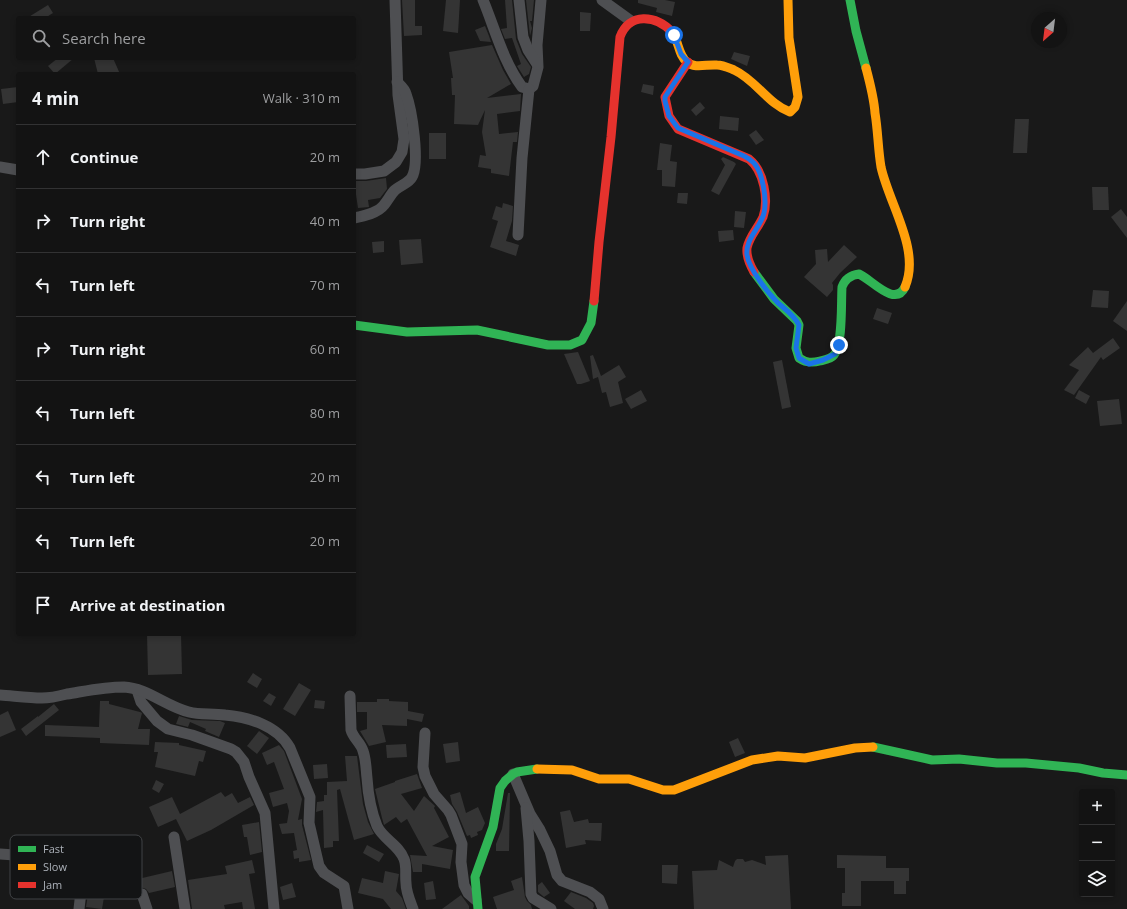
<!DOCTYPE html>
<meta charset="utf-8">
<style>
:root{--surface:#131313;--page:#202021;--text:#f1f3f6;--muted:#9d9ea0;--line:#323233}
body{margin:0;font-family:"Open Sans",sans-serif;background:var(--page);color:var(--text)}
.controls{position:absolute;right:12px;bottom:12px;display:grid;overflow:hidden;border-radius:4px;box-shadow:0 2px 6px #0003}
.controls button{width:36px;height:36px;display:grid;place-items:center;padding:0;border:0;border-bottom:1px solid var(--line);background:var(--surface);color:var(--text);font:20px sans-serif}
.compass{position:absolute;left:1031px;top:12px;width:36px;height:36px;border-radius:50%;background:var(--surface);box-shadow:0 2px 6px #0003;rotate:208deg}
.stop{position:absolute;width:12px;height:12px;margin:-9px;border:3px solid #1a73e8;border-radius:50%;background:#fff}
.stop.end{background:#1a73e8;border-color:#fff;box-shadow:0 1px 4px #0008}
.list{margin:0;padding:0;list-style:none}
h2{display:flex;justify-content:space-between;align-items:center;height:52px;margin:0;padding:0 16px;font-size:17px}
h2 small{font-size:13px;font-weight:400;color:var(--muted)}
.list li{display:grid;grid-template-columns:26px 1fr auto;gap:12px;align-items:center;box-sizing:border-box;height:64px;padding:0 16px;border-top:1px solid var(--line)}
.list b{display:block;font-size:15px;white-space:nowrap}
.list em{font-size:13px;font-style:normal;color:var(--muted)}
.icon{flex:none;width:22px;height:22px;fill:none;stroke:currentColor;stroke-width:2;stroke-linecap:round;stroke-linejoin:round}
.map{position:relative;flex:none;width:1127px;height:909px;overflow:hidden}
.search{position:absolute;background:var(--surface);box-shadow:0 2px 6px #0003;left:16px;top:16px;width:340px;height:44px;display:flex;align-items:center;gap:10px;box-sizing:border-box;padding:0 14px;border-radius:4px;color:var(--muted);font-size:15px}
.panel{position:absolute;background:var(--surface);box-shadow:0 2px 6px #0003;left:16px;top:72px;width:340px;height:564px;border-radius:4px}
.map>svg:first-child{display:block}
</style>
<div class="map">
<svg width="1127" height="909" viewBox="0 0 1127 909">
<rect width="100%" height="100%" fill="#191919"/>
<!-- building -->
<g fill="#343434">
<polygon points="402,0 415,0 415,26 422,26 422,35 404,36"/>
<polygon points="446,0 460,0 458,33 443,31"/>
<polygon points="505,0 512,0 516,39 522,54 531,67 529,74 524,77 517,66 521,64 512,38 505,39 501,29 507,28"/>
<polygon points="526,0 534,0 532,21 530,21 532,28 530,36"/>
<polygon points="638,0 665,0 675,2 672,16 656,12 657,8 638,3"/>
<polygon points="48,5 53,13 45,18 27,18"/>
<polygon points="580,12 591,13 590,31 580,31"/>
<polygon points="485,26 489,36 491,42 480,41 475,30"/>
<polygon points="492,45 503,70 511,84 487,98 521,94 520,111 497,114 499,134 518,132 517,142 513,142 509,176 491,173 491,169 478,167 480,155 486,156 482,132 485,110 478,125 454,124 455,95 452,95 451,78 453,78 449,52"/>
<polygon points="734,52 750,56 747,66 731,59"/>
<polygon points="58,58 74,58 55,74 48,66"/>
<polygon points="94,58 113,58 120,74 98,74"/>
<polygon points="643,84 654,86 653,95 641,92"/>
<polygon points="18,87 18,102 3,104 1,89"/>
<polygon points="700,102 705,108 696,116 691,110"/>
<polygon points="720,116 739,118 738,131 719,129"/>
<polygon points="1015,119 1029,119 1027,153 1013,153"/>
<polygon points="756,130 764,140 756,145 749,135"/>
<rect x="429" y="133" width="17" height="26"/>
<polygon points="660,143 672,145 670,161 677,162 675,187 662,186 662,170 657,170"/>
<polygon points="723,157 734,162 736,164 719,195 711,191 725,165 721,159"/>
<polygon points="386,178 387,189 380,198 368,200 369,207 358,208 354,181 366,181"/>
<polygon points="1092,187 1108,187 1109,210 1093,210"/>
<polygon points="678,193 688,193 687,204 677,203"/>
<polygon points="503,203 513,206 512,221 506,241 519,245 516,256 490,247 498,221 492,219 496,206 502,208"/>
<polygon points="1121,209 1127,217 1127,238 1111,217"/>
<polygon points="735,211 746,212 744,228 734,227"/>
<polygon points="733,230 734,240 719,242 718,231"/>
<polygon points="421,239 423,263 401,265 399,240"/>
<polygon points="384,241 384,252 373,253 372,242"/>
<polygon points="844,245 857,257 840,273 832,283 833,285 833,290 827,297 804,277 816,264 815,250 827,249 828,262"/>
<polygon points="1093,290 1109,291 1108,308 1091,307"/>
<polygon points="1127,301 1127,331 1113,321"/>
<polygon points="877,308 892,313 888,324 873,319"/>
<polygon points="1113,338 1120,348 1103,360 1101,357 1074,395 1064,390 1079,370 1069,365 1088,347 1093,353"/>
<polygon points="578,352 590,381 581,384 577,384 564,354"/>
<polygon points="593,355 601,376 619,365 626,377 618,382 623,403 610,407 606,392 602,393 598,377 593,379 590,356"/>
<polygon points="782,360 791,407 782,409 773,362"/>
<polygon points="641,390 647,401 631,409 625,399"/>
<polygon points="1079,390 1090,396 1086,404 1075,398"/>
<polygon points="1119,399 1122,424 1100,426 1097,401"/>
<polygon points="147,634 181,634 182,674 148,675"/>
<polygon points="253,673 262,679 257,688 247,682"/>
<polygon points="299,683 311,690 295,716 283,709"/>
<polygon points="269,693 276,697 271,706 263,701"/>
<polygon points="377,699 389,699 389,701 408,702 408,711 424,714 422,722 407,719 407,726 382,725 386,742 369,746 360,731 367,729 367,712 357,712 357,702 377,702"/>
<polygon points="315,700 325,701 324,709 314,708"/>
<polygon points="100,701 109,701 109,704 140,712 142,713 138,729 150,729 149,745 100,743 100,738 45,736 45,725 99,727"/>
<polygon points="54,704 59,710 26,736 21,729 38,716 38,717"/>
<polygon points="8,711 16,730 0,737 0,715"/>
<polygon points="179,716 192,720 220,721 225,723 219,737 205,731 206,729 190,722 188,727 176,724"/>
<polygon points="259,731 269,738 257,754 247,746"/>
<polygon points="738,738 745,753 735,757 729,742"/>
<polygon points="155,742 179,743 179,745 206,751 203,762 199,761 195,776 155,767 158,752 154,752"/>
<polygon points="458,742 460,761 446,763 443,744"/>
<polygon points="406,744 407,757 387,758 386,745"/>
<polygon points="279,745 284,751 302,799 298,820 302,819 302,825 311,860 299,862 299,858 294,859 293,851 297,850 294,833 282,834 279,824 287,823 289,811 287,803 273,807 269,793 284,789 274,762 267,765 262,753"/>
<polygon points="345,756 357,756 363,804 368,822 374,834 354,840 340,789 337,790 339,841 333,841 333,847 324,848 323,810 316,812 317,802 324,801 324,795 327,795 327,782 347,781"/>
<polygon points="327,764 328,778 314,779 313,765"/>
<polygon points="417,774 422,788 401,794 414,811 424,796 435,806 434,808 449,837 432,846 453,850 450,869 422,864 422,872 413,872 410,855 427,856 407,819 401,823 396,817 384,825 382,818 375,789 395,782 395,781"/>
<polygon points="156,780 164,784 159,793 152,789"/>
<polygon points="221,792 225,797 232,793 238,803 250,797 254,805 211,830 187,841 176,819 158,827 149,807 172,797 180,814"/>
<polygon points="460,792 466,813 478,807 485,823 482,830 477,832 478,835 471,838 470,835 467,836 457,812 452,804 450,795"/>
<polygon points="508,793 510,793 509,851 496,851 496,844 502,829"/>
<polygon points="570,810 574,822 588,819 589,823 602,823 601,841 585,840 586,844 566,848 560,812"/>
<polygon points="259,822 262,852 250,855 247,837 244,837 242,825"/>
<polygon points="367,845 384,854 379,862 363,853"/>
<polygon points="788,855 791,909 694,909 692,871 717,870 719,860 733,867 735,861 737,859 743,859 745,862 752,860 766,865 765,856"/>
<polygon points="837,855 886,856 886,868 909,868 909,881 906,881 906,894 894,894 894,881 861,881 861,906 842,906 842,893 845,893 845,868 837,868"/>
<polygon points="252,860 255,873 249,874 255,909 243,909 242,902 224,905 225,909 192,909 188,880 227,874 225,866"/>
<polygon points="662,865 678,865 677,884 662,883"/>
<polygon points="172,871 175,887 149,893 146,889 140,887 137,890 135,893 129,895 126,881 137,878 138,879"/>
<polygon points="385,871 399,874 396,891 402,898 406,909 391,909 383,899 358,893 362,878 383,883"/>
<polygon points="522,877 525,897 527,901 531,905 532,909 497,909 493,897 514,890 511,881"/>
<polygon points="433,881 436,899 426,900 424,883"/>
<polygon points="542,882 550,893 544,897 538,892 538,885"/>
<polygon points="292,883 296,897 283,900 280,887"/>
<polygon points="89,888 105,891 102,909 86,907"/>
<polygon points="571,892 586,898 593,903 594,906 593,909 575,909 564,901"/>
<polygon points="461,895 469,906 469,909 442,909"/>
</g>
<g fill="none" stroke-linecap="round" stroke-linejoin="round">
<!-- street -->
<g stroke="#4e4f52" stroke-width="11">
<path d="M 483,0 C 495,29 503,61 522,87 L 529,89 L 533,86 L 538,67 L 537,45 L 541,0"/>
<polyline points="519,0 523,37 528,50 537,64"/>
<polyline points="602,0 631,21"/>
<polyline points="0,167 18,170"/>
<polyline points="354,174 365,174 384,171 396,162 402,152 404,139 398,95 395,0"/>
<path d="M 354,218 C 364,216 378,213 384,205 C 388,200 391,194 395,190 C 401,185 409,183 412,177 C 420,163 412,110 406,94 C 405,89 401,86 397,82"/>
<polyline points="518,235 522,158 529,89"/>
<polyline points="137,690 141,702 157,721 168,729 192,735 231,749 236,752 244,762 249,777 265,813 274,909"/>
<path d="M 0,695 C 14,696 29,698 42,698 C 50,698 59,696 67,694 C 86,691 104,687 124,687 C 147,688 167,707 189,712 C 200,715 213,713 225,715 C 249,717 278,726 290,748 L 310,797 L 309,823 L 319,866 L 324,873 L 344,886 L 348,909"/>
<path d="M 350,696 L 351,730 C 353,738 361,743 363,751 C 366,759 366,769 367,778 C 368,794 371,811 377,826 C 383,839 399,845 404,859 C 407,866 405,875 406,883 C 406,892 410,901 413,909"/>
<polyline points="425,733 423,767 425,776 434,794 448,810 451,815 462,844 461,862 464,885 468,893 476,900"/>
<polyline points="513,774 530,814 540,830 550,851 557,875 562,881 590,892 599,899 603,909"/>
<polyline points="526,808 529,841 531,894 533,898 551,909"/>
<polyline points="174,837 185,909"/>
<polyline points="0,854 57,858 67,863 75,871 82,883 79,909"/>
<polyline points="142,894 147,909"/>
</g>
<!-- fast -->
<g stroke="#30b455" stroke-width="9">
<polyline points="850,0 856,31 866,68"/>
<path d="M 754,272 L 774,299 L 797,321 L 799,325 L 796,348 L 799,358 C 806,363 812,363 820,361 C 824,360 831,359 834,355 C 843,345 841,302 842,287 C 845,279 851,275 859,274 C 871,279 895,308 905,287"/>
<polyline points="354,325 407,332 477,330 548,345 570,345 582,340 591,323 594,301"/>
<polyline points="873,747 932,760 959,759 997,763 1026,763 1079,768 1103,773 1127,775"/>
<polyline points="478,909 475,877 493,827 500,788 505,781 513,774 517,772 537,769"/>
</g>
<!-- slow -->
<g stroke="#ff9f0a" stroke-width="9">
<path d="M 672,32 C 679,41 678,55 687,62 C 695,69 707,64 717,65 C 723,65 729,68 734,70 C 756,80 768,104 790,112 L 795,107 L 798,97 L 789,38 L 788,0"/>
<path d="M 866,68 C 870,83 874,98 875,113 C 878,131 878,149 881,167 C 889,204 921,250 905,287"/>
<polyline points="537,769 572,770 599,779 629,779 663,790 674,790 752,760 778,756 805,758 855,748 873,747"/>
</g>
<!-- jam -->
<g stroke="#e5322d" stroke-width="9">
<path d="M 688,62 L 665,97 L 669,116 L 678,129 L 749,159 C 764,171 769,200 763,217 C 758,228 749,237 747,248 C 746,257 750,265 754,272"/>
<path d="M 594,301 L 599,242 L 611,137 L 620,37 C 629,12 656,15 672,32"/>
</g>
</g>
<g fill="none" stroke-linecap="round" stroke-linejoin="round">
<!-- route -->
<path stroke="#1a73e8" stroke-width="5" d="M 674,35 L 681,54 L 688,62 L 665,97 L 665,101 L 669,116 L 678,128 L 744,156 C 748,158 751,160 754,163 C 763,173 767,200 764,213 C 761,227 745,239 747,255 C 749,269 768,293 778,303 C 786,310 794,315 799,325 L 796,348 L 799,358 L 809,364 L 823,360 L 835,354 L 839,345"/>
</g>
<!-- legend -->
<rect x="10" y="835" width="132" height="64" rx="6" fill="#131415" stroke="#414346" stroke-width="1"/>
<rect x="18" y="846" width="18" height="6" fill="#30b455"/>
<rect x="18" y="864" width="18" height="6" fill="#ff9f0a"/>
<rect x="18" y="882" width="18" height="6" fill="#e5322d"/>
<g font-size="11" fill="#acb1b9">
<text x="43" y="853">Fast</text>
<text x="43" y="871">Slow</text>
<text x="43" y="889">Jam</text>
</g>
</svg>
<div class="controls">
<button>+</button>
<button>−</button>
<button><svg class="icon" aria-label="layers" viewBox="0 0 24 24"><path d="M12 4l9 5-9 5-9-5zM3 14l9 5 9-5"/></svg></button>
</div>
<svg class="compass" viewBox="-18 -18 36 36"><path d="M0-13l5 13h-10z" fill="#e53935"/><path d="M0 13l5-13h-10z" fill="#9d9ea0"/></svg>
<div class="stop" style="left:674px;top:35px"></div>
<div class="stop end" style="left:839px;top:345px"></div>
<div class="search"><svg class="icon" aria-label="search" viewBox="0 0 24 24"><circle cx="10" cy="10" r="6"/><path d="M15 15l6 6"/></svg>Search here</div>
<section class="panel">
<h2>4 min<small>Walk · 310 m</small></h2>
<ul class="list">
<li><svg class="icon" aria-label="ahead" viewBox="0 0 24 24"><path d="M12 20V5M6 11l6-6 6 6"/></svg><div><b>Continue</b></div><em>20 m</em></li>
<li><svg class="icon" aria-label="right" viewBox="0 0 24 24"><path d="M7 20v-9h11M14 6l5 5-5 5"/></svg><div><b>Turn right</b></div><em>40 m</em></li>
<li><svg class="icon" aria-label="left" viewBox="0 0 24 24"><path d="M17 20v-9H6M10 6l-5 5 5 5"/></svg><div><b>Turn left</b></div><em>70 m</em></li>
<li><svg class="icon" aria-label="right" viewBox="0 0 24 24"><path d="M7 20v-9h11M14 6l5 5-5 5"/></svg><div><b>Turn right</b></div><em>60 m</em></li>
<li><svg class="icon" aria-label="left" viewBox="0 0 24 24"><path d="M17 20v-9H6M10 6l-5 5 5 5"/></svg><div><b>Turn left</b></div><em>80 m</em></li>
<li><svg class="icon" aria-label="left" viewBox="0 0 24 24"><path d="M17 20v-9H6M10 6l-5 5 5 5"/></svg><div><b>Turn left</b></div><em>20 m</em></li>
<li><svg class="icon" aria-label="left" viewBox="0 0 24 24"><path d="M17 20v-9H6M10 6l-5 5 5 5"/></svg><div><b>Turn left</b></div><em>20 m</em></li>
<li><svg class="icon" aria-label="arrive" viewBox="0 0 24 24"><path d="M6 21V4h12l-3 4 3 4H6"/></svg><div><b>Arrive at destination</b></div></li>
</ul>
</section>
</div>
